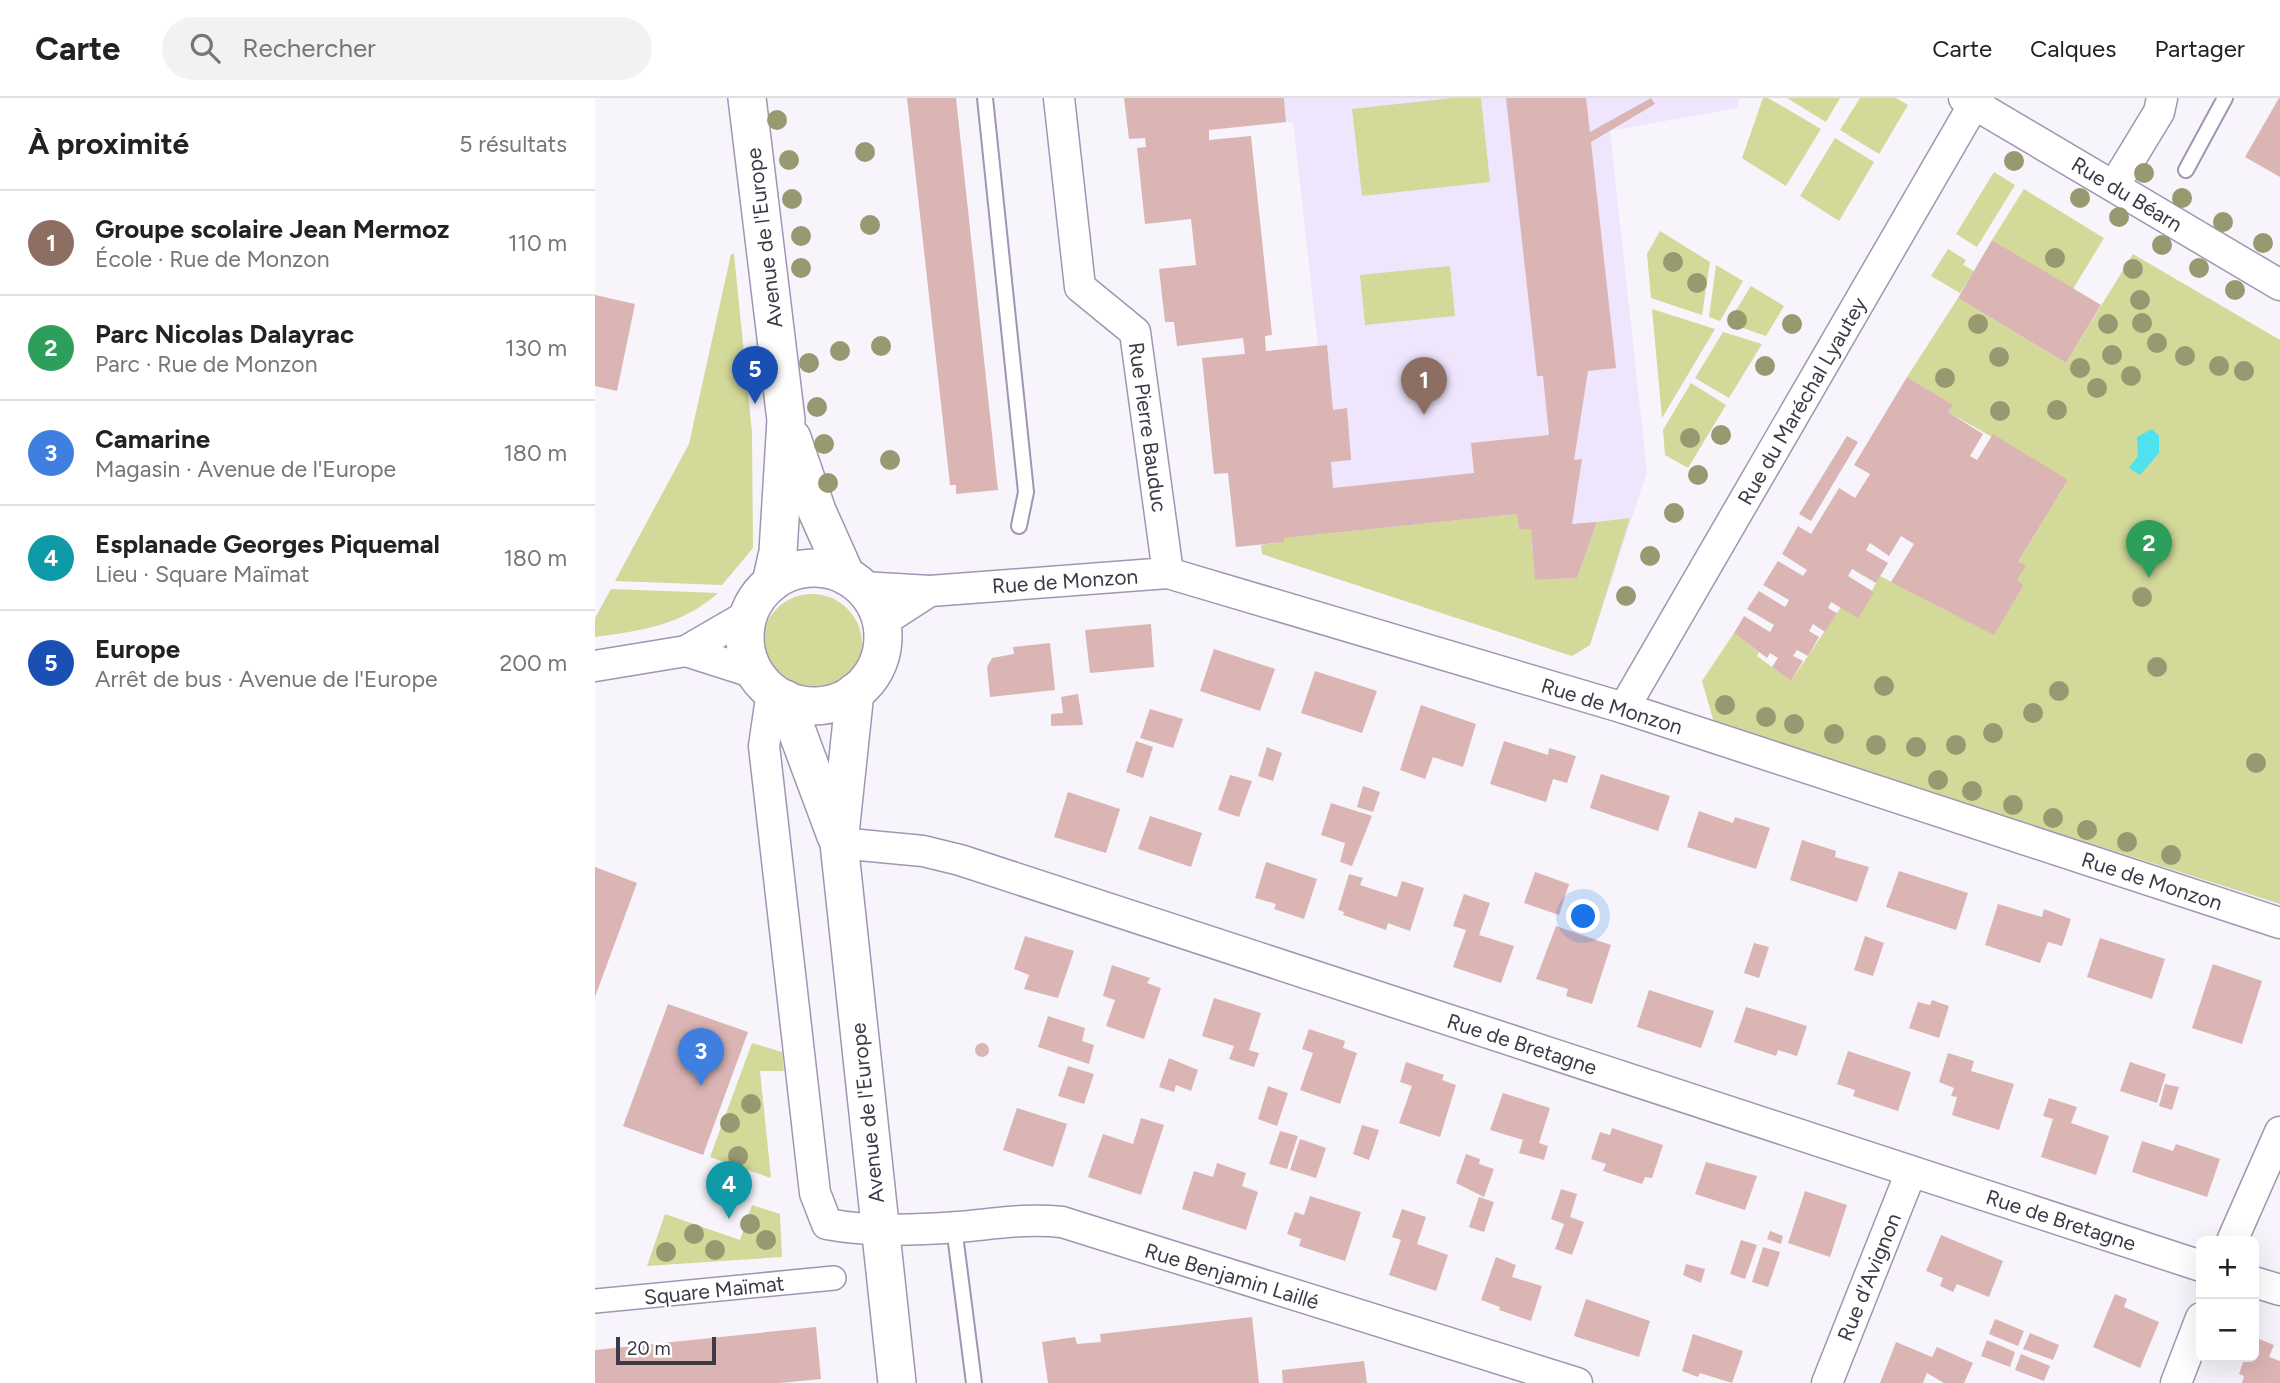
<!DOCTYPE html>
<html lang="fr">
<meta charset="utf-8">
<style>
:root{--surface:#fff;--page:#f2f2f2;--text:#222;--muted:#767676;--line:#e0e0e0;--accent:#b63d90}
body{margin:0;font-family:Figtree,sans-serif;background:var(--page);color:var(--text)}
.controls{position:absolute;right:21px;bottom:21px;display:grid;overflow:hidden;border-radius:10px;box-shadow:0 7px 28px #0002}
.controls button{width:63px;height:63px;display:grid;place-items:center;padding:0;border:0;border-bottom:2px solid var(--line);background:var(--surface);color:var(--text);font:35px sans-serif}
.scale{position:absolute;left:21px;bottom:18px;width:100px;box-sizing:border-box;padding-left:7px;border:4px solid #3e3946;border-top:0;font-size:19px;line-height:24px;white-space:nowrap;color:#3e3946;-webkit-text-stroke:5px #fff;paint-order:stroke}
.you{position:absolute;left:989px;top:819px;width:24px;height:24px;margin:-18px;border:5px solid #fff;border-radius:50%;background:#1a73e8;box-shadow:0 0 0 10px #1a73e833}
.badge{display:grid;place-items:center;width:46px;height:46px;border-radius:50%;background:var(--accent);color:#fff;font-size:23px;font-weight:700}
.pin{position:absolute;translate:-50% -58px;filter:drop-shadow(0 2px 4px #0008)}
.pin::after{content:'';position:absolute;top:37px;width:24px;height:21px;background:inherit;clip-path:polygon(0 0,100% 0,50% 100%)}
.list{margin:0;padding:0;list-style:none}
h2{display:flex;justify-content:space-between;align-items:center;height:91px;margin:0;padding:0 28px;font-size:30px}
h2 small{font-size:23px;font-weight:400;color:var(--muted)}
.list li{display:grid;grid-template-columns:46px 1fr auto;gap:21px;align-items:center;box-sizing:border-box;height:105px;padding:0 28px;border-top:2px solid var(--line)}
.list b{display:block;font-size:26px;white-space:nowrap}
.list p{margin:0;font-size:23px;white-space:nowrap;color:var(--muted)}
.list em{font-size:23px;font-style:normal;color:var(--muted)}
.icon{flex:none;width:38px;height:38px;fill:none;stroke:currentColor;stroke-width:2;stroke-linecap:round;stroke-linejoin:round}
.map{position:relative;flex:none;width:1685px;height:1285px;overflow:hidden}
header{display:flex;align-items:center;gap:42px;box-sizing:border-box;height:98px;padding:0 35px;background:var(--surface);border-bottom:2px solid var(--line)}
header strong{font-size:33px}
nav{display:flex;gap:38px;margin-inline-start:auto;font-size:24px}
.search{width:490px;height:63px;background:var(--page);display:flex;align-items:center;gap:18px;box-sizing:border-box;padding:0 24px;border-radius:38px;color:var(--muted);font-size:26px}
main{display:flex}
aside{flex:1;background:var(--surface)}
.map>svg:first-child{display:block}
</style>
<header>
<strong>Carte</strong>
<div class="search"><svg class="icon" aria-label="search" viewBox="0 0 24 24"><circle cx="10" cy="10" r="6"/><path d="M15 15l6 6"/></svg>Rechercher</div>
<nav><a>Carte</a><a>Calques</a><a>Partager</a></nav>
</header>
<main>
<aside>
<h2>À proximité<small>5 résultats</small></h2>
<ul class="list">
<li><span class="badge" style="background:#8d6e63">1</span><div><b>Groupe scolaire Jean Mermoz</b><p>École · Rue de Monzon</p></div><em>110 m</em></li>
<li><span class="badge" style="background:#2e9e5b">2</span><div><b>Parc Nicolas Dalayrac</b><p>Parc · Rue de Monzon</p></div><em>130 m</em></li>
<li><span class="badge" style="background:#3f7fe0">3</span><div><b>Camarine</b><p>Magasin · Avenue de l'Europe</p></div><em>180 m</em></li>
<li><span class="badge" style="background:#0f9aa8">4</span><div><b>Esplanade Georges Piquemal</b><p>Lieu · Square Maïmat</p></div><em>180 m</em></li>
<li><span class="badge" style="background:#1a4fb4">5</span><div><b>Europe</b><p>Arrêt de bus · Avenue de l'Europe</p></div><em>200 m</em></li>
</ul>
</aside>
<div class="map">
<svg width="1685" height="1285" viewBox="0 0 1685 1285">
<rect width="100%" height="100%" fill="#f7f5fb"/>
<!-- built -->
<polygon fill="#efe6fe" points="689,0 1145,0 1142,10 1015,33 1052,374 995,547 977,558 667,456 666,447 641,449 633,375 619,376 607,260 723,248 698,24 691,24"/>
<!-- green -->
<g fill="#d2d999">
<polygon points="857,0 886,0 895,84 767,98 757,11"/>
<polygon points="1168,0 1173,0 1226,31 1191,88 1147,60"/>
<polygon points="1192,0 1245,0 1231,24"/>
<polygon points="1265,0 1301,0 1313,7 1284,56 1245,32"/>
<polygon points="1240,40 1279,64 1244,123 1205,98"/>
<polygon points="1399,74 1420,87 1382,149 1361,136"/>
<polygon points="1429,91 1509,140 1478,191 1397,142"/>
<polygon points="1065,133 1115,164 1107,217 1056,200 1052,156"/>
<polygon points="1353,151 1371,162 1368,167 1379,173 1365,195 1336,178"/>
<polygon points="136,156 139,156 157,335 158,450 127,487 20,483 94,346"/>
<polygon points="1538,156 1685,242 1685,806 1119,625 1107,583 1139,535 1164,554 1162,558 1196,583 1246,509 1279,494 1277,492 1285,478 1399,536 1429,487 1422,482 1430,467 1423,464 1473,382 1353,314 1357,307 1312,279 1363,200 1471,265"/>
<polygon points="1121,167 1148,183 1125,223 1114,219"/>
<polygon points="855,168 860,218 770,227 765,177"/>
<polygon points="1156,188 1189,208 1171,238 1133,225"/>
<polygon points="1057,211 1120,231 1067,320"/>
<polygon points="1128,234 1167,246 1134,300 1100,280"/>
<polygon points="1096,285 1131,307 1093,370 1070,357 1068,332"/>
<polygon points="922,416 924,432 936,431 940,482 982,480 1002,424 1035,420 995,547 977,558 667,456 666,447 689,444 689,440"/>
<path d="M 16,491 L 123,495 C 87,527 46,533 0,539 L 0,520 Z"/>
<circle cx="217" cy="546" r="50"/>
<polygon points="157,945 187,954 189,973 165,973 176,1080 115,1059"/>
<polygon points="157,1107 185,1116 187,1159 52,1168 70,1116 145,1142"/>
</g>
<!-- water -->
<polygon fill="#4fe2ee" points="1557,331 1564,338 1564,355 1545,377 1534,370 1543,358 1542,339"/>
<!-- building -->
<g fill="#dbb5b3">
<polygon points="312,0 361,0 403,392 361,396 361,387 355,387"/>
<polygon points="529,0 689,0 691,24 614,32 614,42 656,38 677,237 670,238 671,253 732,247 738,312 752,310 756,362 736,364 738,390 879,375 876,345 954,337 948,278 942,278 911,0 991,0 995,34 1056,0 1060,6 996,44 1021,270 993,273 979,362 987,361 977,426 1002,424 982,480 940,482 936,431 924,432 922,416 689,440 689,444 641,449 633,375 619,376 607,260 650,256 648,240 582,248 579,224 570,224 564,171 601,167 596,121 550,126 542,50 551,49 550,40 534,41"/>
<polygon points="1684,0 1685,0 1685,79 1650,59"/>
<polygon points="1397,142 1506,207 1471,265 1363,200"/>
<polygon points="0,197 40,206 22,293 0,288"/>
<polygon points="1312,279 1358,307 1353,314 1388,336 1375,358 1382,362 1398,336 1473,382 1423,464 1431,467 1422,482 1429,487 1399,537 1296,484 1319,446 1306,438 1294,458 1275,445 1271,452 1293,465 1281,485 1257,471 1253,478 1279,494 1263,520 1236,504 1233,510 1242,515 1230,534 1218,526 1214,533 1224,539 1213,558 1202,552 1198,558 1208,563 1196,583 1177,569 1183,560 1175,555 1172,560 1139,535 1149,518 1175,534 1179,527 1152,511 1164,493 1190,509 1194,502 1168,487 1183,463 1208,478 1212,472 1187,456 1203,428 1216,436 1244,390 1260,400 1275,376 1259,367"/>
<polygon points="1252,338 1263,344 1216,423 1204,416"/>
<polygon points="556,526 559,569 495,575 490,532"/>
<polygon points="455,545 460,592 395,599 392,569 397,560 419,556 418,549"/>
<polygon points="619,551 680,571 665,613 605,593"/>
<polygon points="720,573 782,593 767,635 706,615"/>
<polygon points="483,596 488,627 456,628 456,616 468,615 466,599"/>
<polygon points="826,607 881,626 868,669 838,659 830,681 805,672"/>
<polygon points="555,611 588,621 578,650 545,640"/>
<polygon points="541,643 558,649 548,680 531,674"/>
<polygon points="909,643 953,657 954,650 981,658 972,685 958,681 951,704 895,686"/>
<polygon points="672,649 687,655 678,683 663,678"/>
<polygon points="1006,676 1075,698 1063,733 995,710"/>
<polygon points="635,677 657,683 644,719 623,712"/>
<polygon points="768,688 785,694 778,714 762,709"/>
<polygon points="473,694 525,711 511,755 459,739"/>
<polygon points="736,705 777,718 757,768 745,764 750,745 726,737"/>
<polygon points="1104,713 1138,725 1140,719 1175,730 1161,771 1092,749"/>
<polygon points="555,718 607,735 596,769 543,751"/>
<polygon points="1207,742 1241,753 1240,759 1274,769 1262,804 1195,782"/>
<polygon points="671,764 722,781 709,821 679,811 681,806 660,800"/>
<polygon points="0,769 42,785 0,899"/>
<polygon points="1304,773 1373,795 1361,832 1291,809"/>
<polygon points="940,774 974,786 964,817 929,805"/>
<polygon points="754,776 768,780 765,787 802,799 807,783 829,790 815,833 793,825 791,832 748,817 749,814 743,812"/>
<polygon points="869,796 895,805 884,837 919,848 906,885 858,869 871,832 858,828"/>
<polygon points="1403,806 1447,819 1449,811 1476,821 1467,848 1453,844 1445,865 1390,847"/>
<polygon points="961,828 1016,847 997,906 971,898 973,891 941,881"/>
<polygon points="430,838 479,853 463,900 429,891 434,877 419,871"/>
<polygon points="1270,838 1289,845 1278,878 1259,872"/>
<polygon points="1505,840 1570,861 1557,901 1492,879"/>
<polygon points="1159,845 1174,849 1164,880 1149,875"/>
<polygon points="1618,866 1667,883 1647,946 1597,930"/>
<polygon points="517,867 555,880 552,885 566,890 549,941 511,928 520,902 508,898"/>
<polygon points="1054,892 1119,913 1106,950 1042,929"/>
<polygon points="619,900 666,915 654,952 664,955 659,969 634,961 639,948 607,938"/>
<polygon points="1337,902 1354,908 1344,940 1314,930 1323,904 1335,907"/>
<polygon points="73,906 153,934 108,1057 28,1028"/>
<polygon points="1151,909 1212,928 1202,958 1183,952 1181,958 1139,944"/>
<polygon points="453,918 490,930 487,943 499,947 494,966 443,949"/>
<polygon points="714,931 750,943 748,950 762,955 745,1006 705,992 718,955 707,951"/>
<circle cx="387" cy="952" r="7"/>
<polygon points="1253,953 1316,974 1303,1013 1258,998 1260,992 1242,986"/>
<polygon points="1353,955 1379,963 1376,973 1419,986 1404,1032 1357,1017 1362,999 1356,998 1359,990 1344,984"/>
<polygon points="574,960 603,972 596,993 581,987 579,994 564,989"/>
<polygon points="811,964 849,977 847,982 861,987 845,1039 804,1025 817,988 805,984"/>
<polygon points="1535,964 1571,976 1562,1005 1525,993"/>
<polygon points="473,968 499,976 489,1006 463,998"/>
<polygon points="1570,986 1584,989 1577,1012 1564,1008"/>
<polygon points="673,988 693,995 682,1028 663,1021"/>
<polygon points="908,995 955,1010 944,1045 953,1048 949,1062 924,1055 928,1042 895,1032"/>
<polygon points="1454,1000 1482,1009 1476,1025 1514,1038 1501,1077 1446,1059 1458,1021 1448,1018"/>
<polygon points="422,1010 472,1026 458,1069 408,1052"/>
<polygon points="546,1020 569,1027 546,1097 493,1079 508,1036 538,1046"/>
<polygon points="767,1027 784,1032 774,1062 758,1056"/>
<polygon points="1017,1030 1068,1047 1057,1080 1050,1079 1047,1086 1008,1073 1011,1066 996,1061 1005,1034 1015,1037"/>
<polygon points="685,1033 703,1038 692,1071 674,1066"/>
<polygon points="705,1041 731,1050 721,1080 695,1072"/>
<polygon points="1547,1043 1578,1053 1581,1046 1625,1061 1612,1099 1537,1074"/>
<polygon points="871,1056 885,1061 884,1066 899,1071 889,1099 861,1085"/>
<polygon points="1111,1064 1162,1078 1150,1112 1100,1096"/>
<polygon points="622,1065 651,1075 647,1088 663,1094 651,1132 587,1111 599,1073 618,1079"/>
<polygon points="966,1091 982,1096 975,1119 989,1124 977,1157 960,1151 969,1126 956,1121"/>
<polygon points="1210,1093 1252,1107 1235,1159 1193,1145"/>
<polygon points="715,1098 766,1114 750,1163 704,1148 706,1141 692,1136 700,1114 709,1117"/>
<polygon points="884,1099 899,1104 889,1134 874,1129"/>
<polygon points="807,1111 831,1119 822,1146 853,1157 841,1193 794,1177 806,1142 797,1139"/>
<polygon points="1175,1133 1188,1138 1186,1146 1172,1141"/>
<polygon points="1346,1137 1408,1163 1394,1199 1362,1186 1358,1194 1345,1188 1348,1180 1331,1173"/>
<polygon points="1146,1142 1162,1147 1150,1181 1135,1176"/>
<polygon points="1168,1149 1185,1154 1173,1189 1157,1184"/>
<polygon points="901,1159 921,1167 917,1179 947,1188 936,1223 904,1212 905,1209 886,1202"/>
<polygon points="1091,1166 1110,1171 1106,1185 1088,1177"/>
<polygon points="1520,1196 1532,1201 1529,1209 1564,1224 1545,1270 1498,1249"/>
<polygon points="991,1201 1055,1223 1044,1259 979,1238"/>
<polygon points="657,1219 664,1285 453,1285 447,1244 480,1239 482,1246 506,1244 505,1236"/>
<polygon points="1400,1221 1429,1233 1423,1248 1394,1236"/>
<polygon points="221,1229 226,1281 185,1285 0,1285 0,1252"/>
<polygon points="1435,1235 1464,1247 1458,1262 1428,1251"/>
<polygon points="1098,1236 1148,1253 1137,1285 1105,1275 1103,1279 1087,1273"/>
<polygon points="1659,1239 1679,1247 1674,1259 1685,1263 1685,1285 1647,1285 1649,1278 1644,1276 1650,1259 1659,1259"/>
<polygon points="1392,1242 1420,1254 1415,1269 1386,1258"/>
<polygon points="1301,1244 1337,1259 1342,1249 1378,1265 1369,1285 1349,1285 1332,1275 1328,1285 1285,1285"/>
<polygon points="1426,1256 1455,1268 1449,1283 1420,1272"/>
<polygon points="769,1263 772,1285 688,1285 687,1272"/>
</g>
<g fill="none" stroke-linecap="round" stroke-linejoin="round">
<defs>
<g id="service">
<polyline points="390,0 431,394 424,428"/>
<polyline points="1591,72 1630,0"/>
<polyline points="359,1129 379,1285"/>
</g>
<polyline id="pedestrian" points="0,1203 239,1180"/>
<g id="minor">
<polyline points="464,0 485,189 540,234 573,475"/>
<polyline points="1369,0 1685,187"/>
<polyline points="1519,88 1564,14 1567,0"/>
<polyline points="267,489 335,493 573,475 1029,610 1685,825"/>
<polyline points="287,524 335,493"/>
<polyline points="91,553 160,575"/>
<polyline points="0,568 91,553 153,517"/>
<path d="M 177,593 L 169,648 L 220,1095 L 232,1126 C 274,1134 321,1132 363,1129 C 398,1126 432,1120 467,1124 L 982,1285"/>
<polyline points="1029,610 1379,6"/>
<polyline points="244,745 328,753 365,762 1606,1168"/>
<polyline points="1637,1143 1685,1034"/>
<polyline points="1659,1184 1685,1192"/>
<polyline points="1232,1285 1316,1074"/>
<polyline points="1581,1285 1606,1220"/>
</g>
<g id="tertiary">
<polyline points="152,0 191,322 183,454 176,485"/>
<polyline points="197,340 222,413 251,478"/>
<circle cx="219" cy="539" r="69"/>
<polyline points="260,594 244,745 302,1285"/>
<polyline points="190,601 241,738"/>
</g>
</defs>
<!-- service casing -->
<use href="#service" stroke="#a095b3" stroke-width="18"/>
<!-- pedestrian casing -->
<use href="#pedestrian" stroke="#a095b3" stroke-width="26"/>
<!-- minor casing -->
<use href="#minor" stroke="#a095b3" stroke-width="33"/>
<!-- tertiary casing -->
<use href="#tertiary" stroke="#a095b3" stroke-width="40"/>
<!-- service -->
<use href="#service" stroke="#fff" stroke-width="14"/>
<!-- pedestrian -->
<use href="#pedestrian" stroke="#fff" stroke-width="23"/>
<!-- minor -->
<use href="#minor" stroke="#fff" stroke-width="30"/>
<!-- tertiary -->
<use href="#tertiary" stroke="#fff" stroke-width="37"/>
</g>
<!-- trees -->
<g fill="#989971">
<circle cx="182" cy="22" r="10"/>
<circle cx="270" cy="54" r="10"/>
<circle cx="194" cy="62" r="10"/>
<circle cx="1419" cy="63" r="10"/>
<circle cx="1549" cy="75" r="10"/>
<circle cx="1485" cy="100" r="10"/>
<circle cx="1587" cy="100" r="10"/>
<circle cx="197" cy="101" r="10"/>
<circle cx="1524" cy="119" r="10"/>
<circle cx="1628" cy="124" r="10"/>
<circle cx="275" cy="127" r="10"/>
<circle cx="206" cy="138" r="10"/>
<circle cx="1668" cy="145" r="10"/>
<circle cx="1567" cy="147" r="10"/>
<circle cx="1460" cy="160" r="10"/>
<circle cx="1078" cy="164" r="10"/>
<circle cx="206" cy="170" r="10"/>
<circle cx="1604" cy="170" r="10"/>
<circle cx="1538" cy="171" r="10"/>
<circle cx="1102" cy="185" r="10"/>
<circle cx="1640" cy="192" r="10"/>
<circle cx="1545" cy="202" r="10"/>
<circle cx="1142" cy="222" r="10"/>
<circle cx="1547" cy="225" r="10"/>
<circle cx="1197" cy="226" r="10"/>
<circle cx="1383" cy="226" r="10"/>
<circle cx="1513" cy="226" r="10"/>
<circle cx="1562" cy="245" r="10"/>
<circle cx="286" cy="248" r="10"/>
<circle cx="245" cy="253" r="10"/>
<circle cx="1517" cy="257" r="10"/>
<circle cx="1590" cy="258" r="10"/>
<circle cx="1404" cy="259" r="10"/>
<circle cx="214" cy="265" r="10"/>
<circle cx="1170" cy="268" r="10"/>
<circle cx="1624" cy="268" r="10"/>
<circle cx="1485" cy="270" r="10"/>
<circle cx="1649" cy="273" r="10"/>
<circle cx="1536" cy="278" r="10"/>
<circle cx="1350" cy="280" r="10"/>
<circle cx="1502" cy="290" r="10"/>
<circle cx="222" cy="309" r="10"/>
<circle cx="1462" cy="312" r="10"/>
<circle cx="1405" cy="313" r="10"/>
<circle cx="1126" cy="337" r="10"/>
<circle cx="1095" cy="340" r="10"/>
<circle cx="229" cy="346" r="10"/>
<circle cx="295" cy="362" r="10"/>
<circle cx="1103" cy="377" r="10"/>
<circle cx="233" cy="385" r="10"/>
<circle cx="1079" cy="415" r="10"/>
<circle cx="1055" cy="458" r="10"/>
<circle cx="1031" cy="498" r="10"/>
<circle cx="1547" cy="499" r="10"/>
<circle cx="1562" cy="569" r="10"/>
<circle cx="1289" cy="588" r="10"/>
<circle cx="1464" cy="593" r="10"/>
<circle cx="1130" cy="607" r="10"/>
<circle cx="1438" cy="615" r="10"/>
<circle cx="1171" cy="619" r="10"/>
<circle cx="1199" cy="626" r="10"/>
<circle cx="1398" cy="635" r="10"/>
<circle cx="1239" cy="636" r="10"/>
<circle cx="1281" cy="647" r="10"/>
<circle cx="1361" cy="647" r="10"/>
<circle cx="1321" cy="649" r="10"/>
<circle cx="1661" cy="665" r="10"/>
<circle cx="1343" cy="682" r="10"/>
<circle cx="1377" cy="693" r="10"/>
<circle cx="1418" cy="707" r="10"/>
<circle cx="1458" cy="720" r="10"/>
<circle cx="1492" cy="732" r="10"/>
<circle cx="1532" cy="744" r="10"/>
<circle cx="1576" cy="757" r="10"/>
<circle cx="156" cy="1006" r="10"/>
<circle cx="135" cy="1025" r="10"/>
<circle cx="143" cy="1058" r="10"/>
<circle cx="155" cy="1126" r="10"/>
<circle cx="99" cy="1136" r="10"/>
<circle cx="171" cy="1142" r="10"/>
<circle cx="120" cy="1152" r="10"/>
<circle cx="71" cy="1154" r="10"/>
</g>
<g text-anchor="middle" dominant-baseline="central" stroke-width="5" stroke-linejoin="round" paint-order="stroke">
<!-- street labels -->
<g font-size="21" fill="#3e3946" stroke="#fff">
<text transform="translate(1532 96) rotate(31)">Rue du Béarn</text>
<text transform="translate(169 140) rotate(-97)">Avenue de l'Europe</text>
<text transform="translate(1207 303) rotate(-60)">Rue du Maréchal Lyautey</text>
<text transform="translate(553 329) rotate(82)">Rue Pierre Bauduc</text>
<text transform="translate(470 483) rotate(-4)">Rue de Monzon</text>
<text transform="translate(1017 608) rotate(17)">Rue de Monzon</text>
<text transform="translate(1557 783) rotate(18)">Rue de Monzon</text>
<text transform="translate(927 946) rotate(18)">Rue de Bretagne</text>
<text transform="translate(272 1015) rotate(-96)">Avenue de l'Europe</text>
<text transform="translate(1466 1122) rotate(18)">Rue de Bretagne</text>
<text transform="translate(637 1178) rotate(17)">Rue Benjamin Laillé</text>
<text transform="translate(1274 1179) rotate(-68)">Rue d'Avignon</text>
<text transform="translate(119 1192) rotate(-6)">Square Maïmat</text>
</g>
</g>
</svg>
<div class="controls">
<button>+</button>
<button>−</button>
</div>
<div class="scale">20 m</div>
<div class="you"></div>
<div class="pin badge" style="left:829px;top:317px;background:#8d6e63">1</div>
<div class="pin badge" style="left:1554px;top:480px;background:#2e9e5b">2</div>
<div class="pin badge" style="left:106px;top:988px;background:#3f7fe0">3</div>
<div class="pin badge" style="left:134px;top:1121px;background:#0f9aa8">4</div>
<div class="pin badge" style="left:160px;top:306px;background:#1a4fb4">5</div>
</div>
</main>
